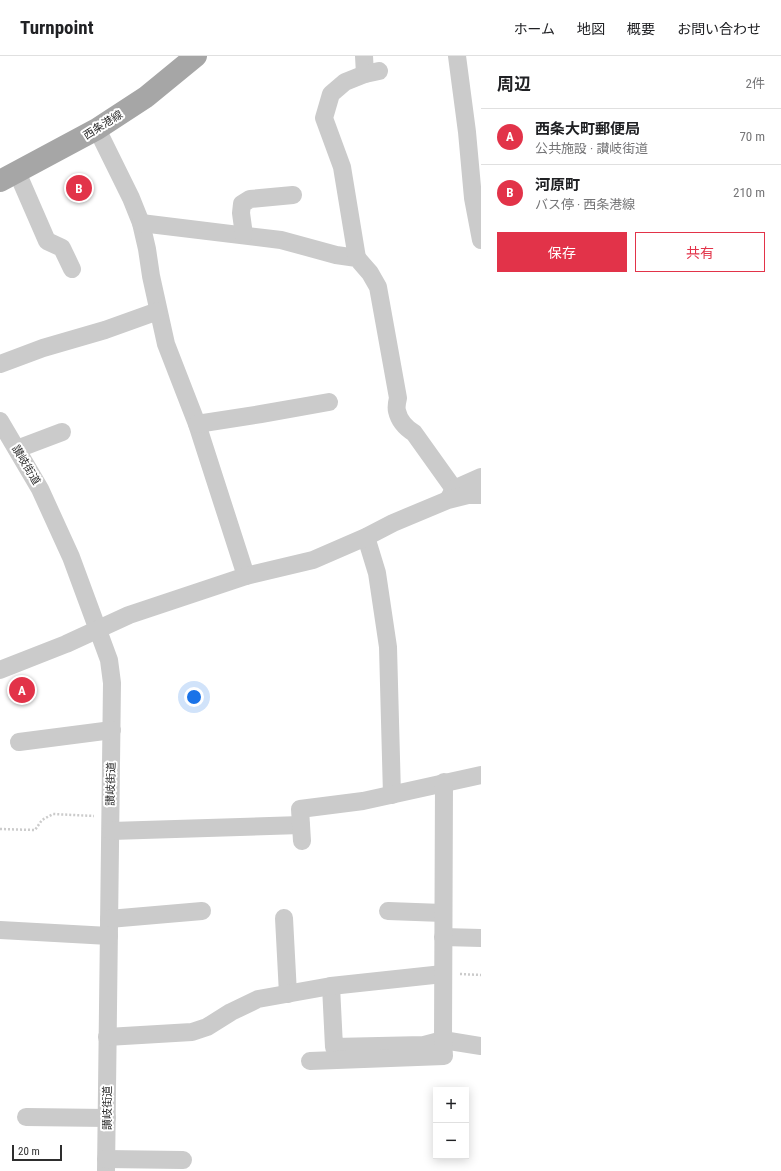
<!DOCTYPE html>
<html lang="ja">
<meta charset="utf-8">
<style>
:root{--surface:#fff;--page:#f6f6f6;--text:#202124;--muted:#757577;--line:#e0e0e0;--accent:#e23349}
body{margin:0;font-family:"Roboto Condensed","Noto Sans JP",sans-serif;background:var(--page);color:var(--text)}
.controls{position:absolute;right:12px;bottom:12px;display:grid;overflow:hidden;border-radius:0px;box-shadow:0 2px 10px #0003}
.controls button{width:36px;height:36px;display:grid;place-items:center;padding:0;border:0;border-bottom:1px solid var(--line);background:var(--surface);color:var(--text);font:20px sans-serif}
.scale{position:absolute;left:12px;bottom:10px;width:50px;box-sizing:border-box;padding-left:4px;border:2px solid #2e2e2e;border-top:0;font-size:11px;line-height:14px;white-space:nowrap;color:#2e2e2e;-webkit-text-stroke:3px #fff;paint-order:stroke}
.you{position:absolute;left:194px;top:641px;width:14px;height:14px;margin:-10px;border:3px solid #fff;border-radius:50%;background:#1a73e8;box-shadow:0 0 0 6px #1a73e833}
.badge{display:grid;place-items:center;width:26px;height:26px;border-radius:50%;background:var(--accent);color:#fff;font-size:13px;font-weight:700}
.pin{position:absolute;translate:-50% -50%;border:2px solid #fff;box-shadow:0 1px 4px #0006}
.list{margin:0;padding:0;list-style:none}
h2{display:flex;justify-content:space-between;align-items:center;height:52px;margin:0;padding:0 16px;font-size:17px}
h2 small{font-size:13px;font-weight:400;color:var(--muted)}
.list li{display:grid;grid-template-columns:26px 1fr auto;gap:12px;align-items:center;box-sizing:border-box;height:56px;padding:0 16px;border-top:1px solid var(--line)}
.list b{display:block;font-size:15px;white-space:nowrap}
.list p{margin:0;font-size:13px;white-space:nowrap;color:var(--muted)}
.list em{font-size:13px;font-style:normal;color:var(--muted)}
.actions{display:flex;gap:8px;padding:12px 16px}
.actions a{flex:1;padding:9px 0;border:1px solid var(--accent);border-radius:0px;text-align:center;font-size:14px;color:var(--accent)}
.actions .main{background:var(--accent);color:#fff}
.map{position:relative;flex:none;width:481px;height:1115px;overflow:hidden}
header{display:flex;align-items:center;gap:24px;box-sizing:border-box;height:56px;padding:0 20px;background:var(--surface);border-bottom:1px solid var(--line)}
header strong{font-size:19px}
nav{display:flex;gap:22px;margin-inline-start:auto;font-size:14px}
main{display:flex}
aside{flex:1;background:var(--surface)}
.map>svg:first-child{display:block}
</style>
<header>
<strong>Turnpoint</strong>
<nav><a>ホーム</a><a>地図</a><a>概要</a><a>お問い合わせ</a></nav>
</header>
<main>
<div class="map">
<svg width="481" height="1115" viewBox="0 0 481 1115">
<rect width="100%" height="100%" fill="#fff"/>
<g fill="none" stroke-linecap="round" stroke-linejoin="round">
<!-- path -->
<g stroke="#cbcbcb" stroke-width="2.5" stroke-dasharray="2 2" stroke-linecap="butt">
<polyline points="0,773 35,774 42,764 53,758 94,760"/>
<polyline points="460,918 481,919"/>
</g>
<!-- minor -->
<g stroke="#cbcbcb" stroke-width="18">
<polyline points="364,0 365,18"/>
<polyline points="457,0 467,76 473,142 481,184"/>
<polyline points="97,73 131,142 141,167 147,193 151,220 166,288 197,368 246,520"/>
<polyline points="17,116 47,185 62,192 72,213"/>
<path d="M 141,167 L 281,184 L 336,199 L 357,202 L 370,217 L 378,231 L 398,342 C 397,346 396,351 397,355 C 399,364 406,372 414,377 L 454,433"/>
<polyline points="244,179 241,157 242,148 250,143 293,139"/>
<polyline points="357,202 342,111 324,62 331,38 345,26 365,18 379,15"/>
<polyline points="0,308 43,292 105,274 158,255"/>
<polyline points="0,365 40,433 71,501 109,604 112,627 106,1115"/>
<polyline points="197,368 261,358 329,346"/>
<polyline points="17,393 62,376"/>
<polyline points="449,442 454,433 481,421"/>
<polyline points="366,481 377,517 388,591 392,739"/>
<polyline points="0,614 66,588 129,559 246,520 313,504 366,481 393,467 448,444 468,439 481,439"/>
<polyline points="19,686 112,674"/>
<polyline points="111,775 301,769"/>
<polyline points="302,785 300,753 363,745 481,719"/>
<polyline points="388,855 443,857"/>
<polyline points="284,862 288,938"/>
<polyline points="109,863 202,855"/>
<polyline points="0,874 109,880"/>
<polyline points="443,881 481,882"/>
<polyline points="331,930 334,991 424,989 443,984 481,990"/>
<polyline points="107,981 192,976 207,971 231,956 258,943 331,930 443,918"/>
<polyline points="310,1005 444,1000 443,984 444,726"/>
<polyline points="26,1061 107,1062"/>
<polyline points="106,1103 183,1104"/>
</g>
<!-- major -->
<polyline stroke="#a6a6a6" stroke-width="22" points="0,125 97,73 146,41 196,0"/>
</g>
<g text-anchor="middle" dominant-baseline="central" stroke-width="4" stroke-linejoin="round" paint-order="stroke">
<!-- street labels -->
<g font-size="11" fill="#2e2e2e" stroke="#fff">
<text transform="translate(103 69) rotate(-32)">西条港線</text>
<text transform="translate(26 409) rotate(59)">讃岐街道</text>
<text transform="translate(111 728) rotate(-89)">讃岐街道</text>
<text transform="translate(107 1052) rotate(-90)">讃岐街道</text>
</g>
</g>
</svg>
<div class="controls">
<button>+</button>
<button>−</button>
</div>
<div class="scale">20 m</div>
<div class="you"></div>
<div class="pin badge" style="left:22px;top:634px">A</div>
<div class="pin badge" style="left:79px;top:132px">B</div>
</div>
<aside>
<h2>周辺<small>2件</small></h2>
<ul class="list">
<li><span class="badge">A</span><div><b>西条大町郵便局</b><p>公共施設 · 讃岐街道</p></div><em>70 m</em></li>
<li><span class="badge">B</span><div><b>河原町</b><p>バス停 · 西条港線</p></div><em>210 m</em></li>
</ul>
<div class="actions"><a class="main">保存</a><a>共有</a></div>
</aside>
</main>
